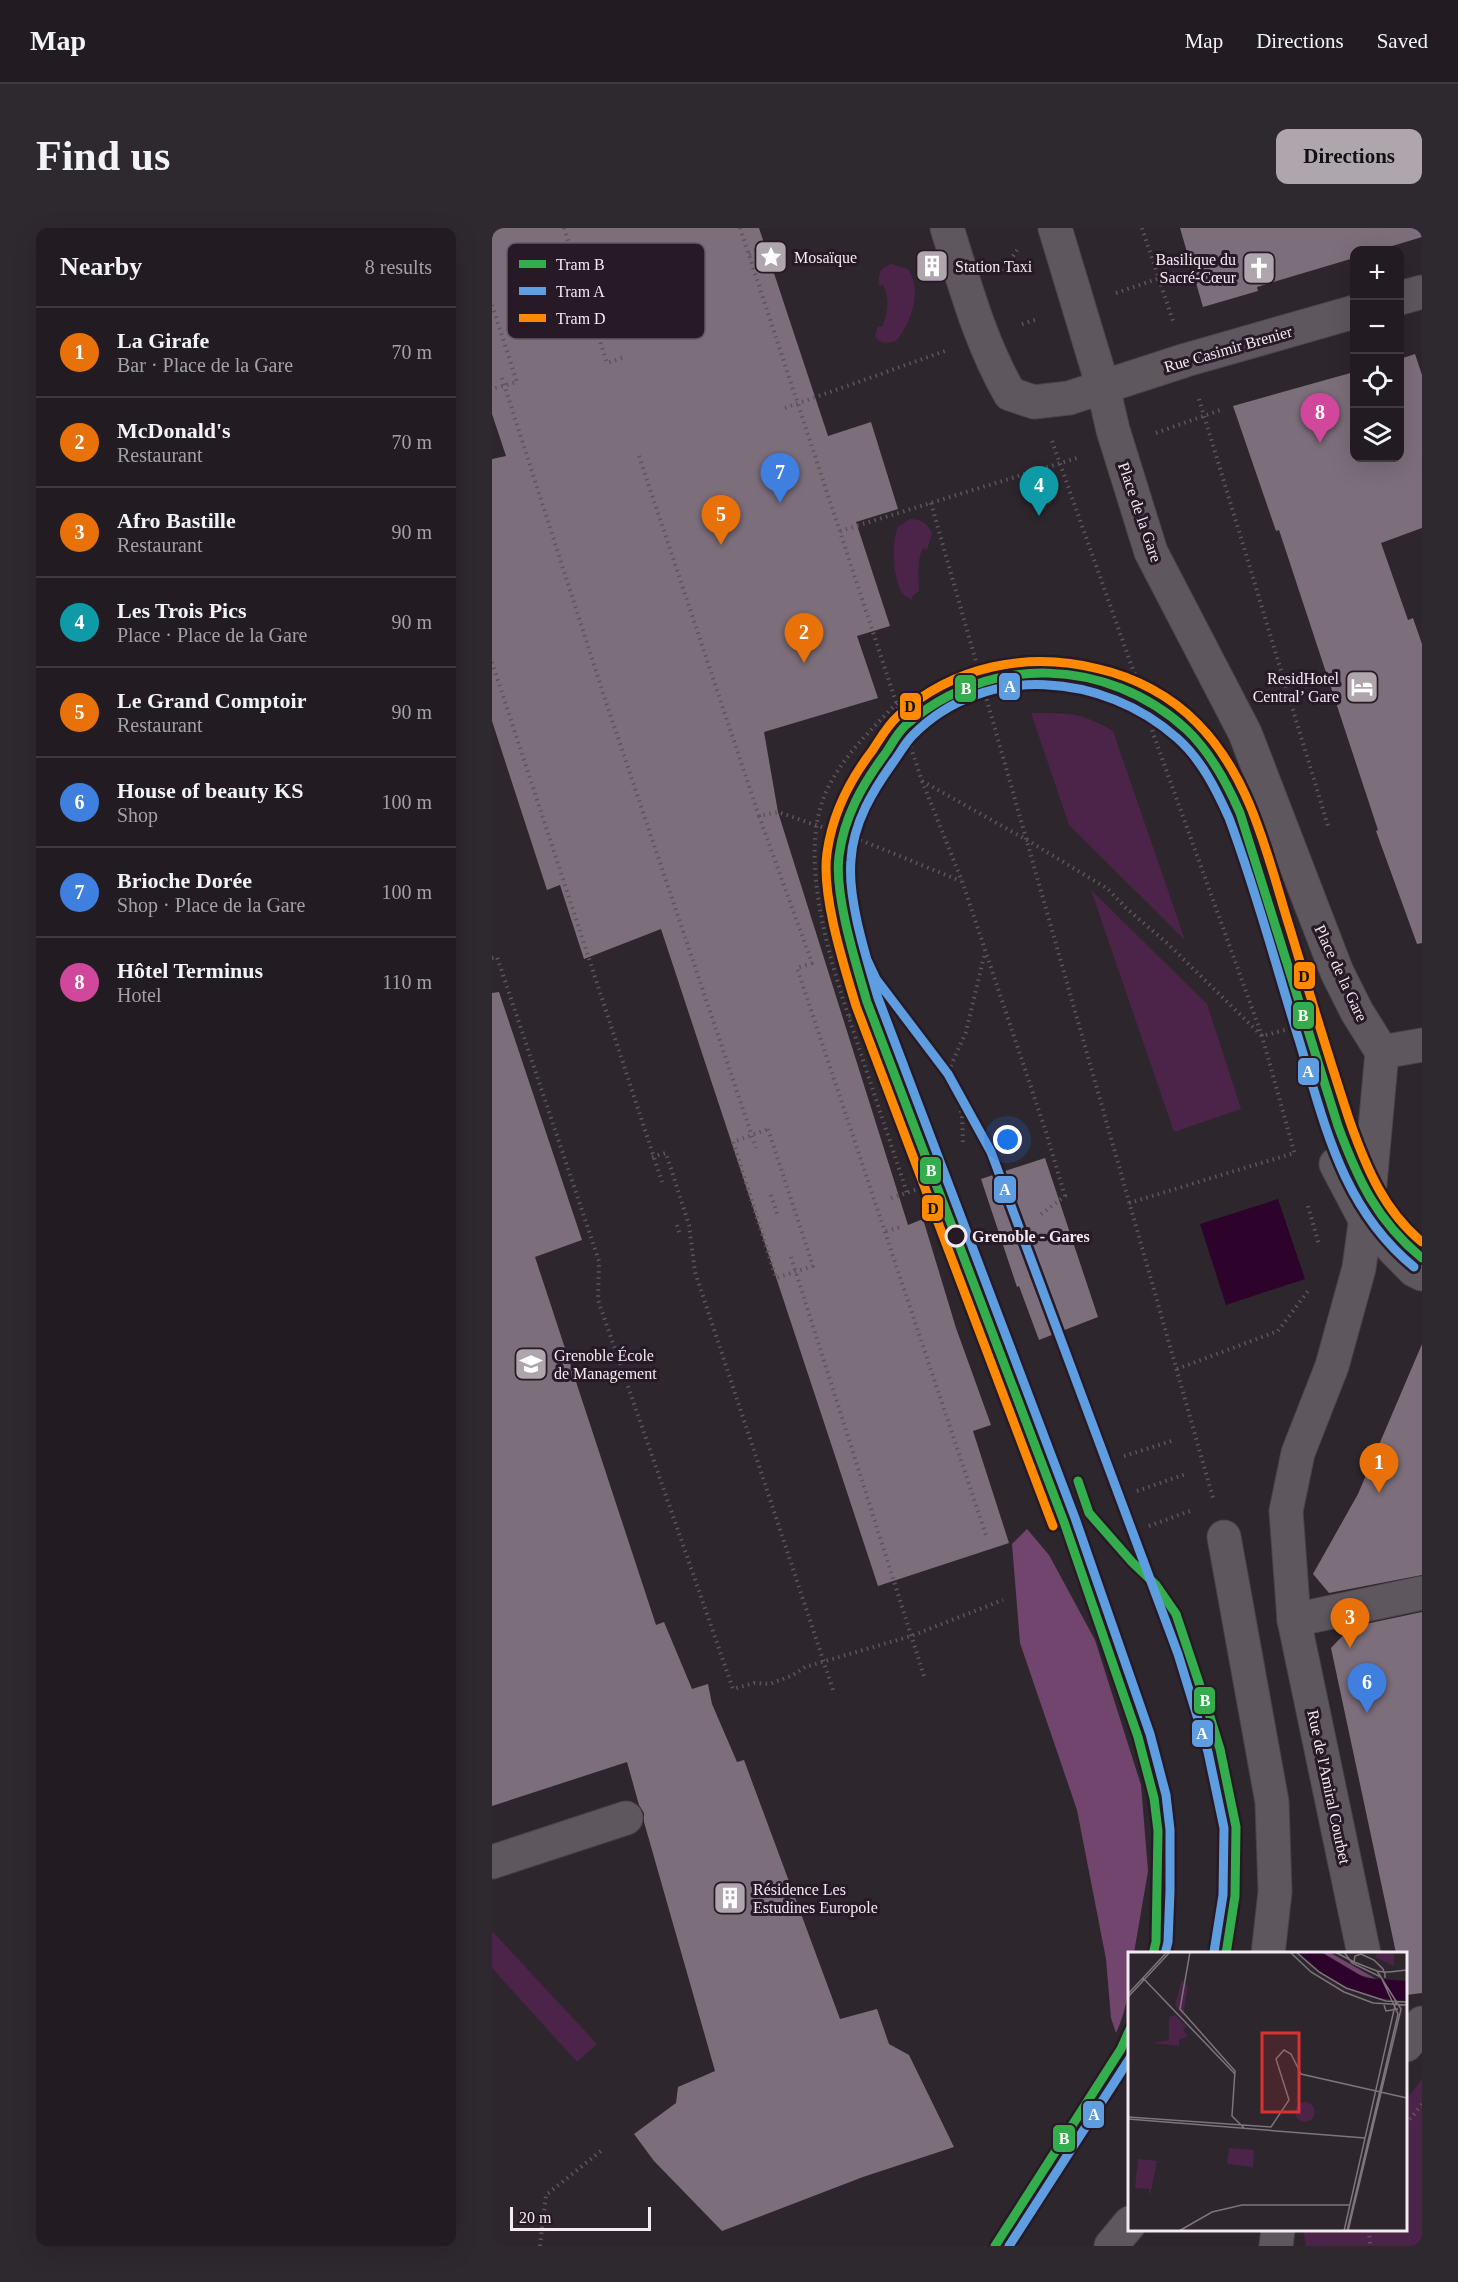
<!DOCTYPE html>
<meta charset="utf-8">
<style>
:root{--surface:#221c22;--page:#2e292f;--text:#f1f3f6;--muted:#a2a1a5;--line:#3f3a40;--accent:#afa5ad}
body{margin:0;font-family:Georgia,serif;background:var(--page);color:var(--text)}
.controls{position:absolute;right:18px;top:18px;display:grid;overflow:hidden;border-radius:12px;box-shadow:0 6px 24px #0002}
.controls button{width:54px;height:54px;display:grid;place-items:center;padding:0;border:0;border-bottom:2px solid var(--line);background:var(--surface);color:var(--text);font:30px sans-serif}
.scale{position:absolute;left:18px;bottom:15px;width:141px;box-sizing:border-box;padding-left:6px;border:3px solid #f4eaf2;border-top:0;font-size:16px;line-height:21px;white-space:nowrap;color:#f4eaf2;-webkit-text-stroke:4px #271926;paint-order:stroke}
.you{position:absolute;left:516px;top:912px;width:21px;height:21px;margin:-15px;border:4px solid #fff;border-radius:50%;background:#1a73e8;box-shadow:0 0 0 9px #1a73e833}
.badge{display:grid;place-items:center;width:39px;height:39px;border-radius:50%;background:var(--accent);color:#fff;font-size:20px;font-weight:700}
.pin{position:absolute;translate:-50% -50px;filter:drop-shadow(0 2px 3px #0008)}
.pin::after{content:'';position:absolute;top:32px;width:21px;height:18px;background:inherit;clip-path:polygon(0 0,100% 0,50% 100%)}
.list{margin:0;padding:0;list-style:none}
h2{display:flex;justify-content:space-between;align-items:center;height:78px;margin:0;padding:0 24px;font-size:26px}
h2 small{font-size:20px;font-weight:400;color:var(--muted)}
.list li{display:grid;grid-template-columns:39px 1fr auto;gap:18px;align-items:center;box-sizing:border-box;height:90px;padding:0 24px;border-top:2px solid var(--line)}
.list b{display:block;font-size:22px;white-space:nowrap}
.list p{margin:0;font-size:20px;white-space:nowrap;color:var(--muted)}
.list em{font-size:20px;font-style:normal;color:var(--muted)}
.icon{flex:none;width:33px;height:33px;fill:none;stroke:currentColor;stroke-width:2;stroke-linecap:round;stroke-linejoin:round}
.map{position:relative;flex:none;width:930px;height:2018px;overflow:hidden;border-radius:12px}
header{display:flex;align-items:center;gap:36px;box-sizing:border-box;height:84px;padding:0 30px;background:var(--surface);border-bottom:2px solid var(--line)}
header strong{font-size:28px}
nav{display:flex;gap:33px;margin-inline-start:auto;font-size:21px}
.intro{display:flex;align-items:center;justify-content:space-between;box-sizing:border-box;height:144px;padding:0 36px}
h1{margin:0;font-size:42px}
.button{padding:15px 27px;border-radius:12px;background:var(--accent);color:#111;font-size:21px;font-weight:700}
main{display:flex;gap:36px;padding:0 36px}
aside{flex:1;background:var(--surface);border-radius:12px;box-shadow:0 6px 24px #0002}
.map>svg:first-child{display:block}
</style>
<header>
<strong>Map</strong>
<nav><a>Map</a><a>Directions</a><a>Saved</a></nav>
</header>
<div class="intro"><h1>Find us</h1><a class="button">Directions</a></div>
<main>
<aside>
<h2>Nearby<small>8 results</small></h2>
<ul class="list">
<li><span class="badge" style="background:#e8710a">1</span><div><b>La Girafe</b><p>Bar · Place de la Gare</p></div><em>70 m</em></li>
<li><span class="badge" style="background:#e8710a">2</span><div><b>McDonald's</b><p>Restaurant</p></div><em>70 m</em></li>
<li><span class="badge" style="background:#e8710a">3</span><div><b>Afro Bastille</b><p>Restaurant</p></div><em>90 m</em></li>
<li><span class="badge" style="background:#0f9aa8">4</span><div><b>Les Trois Pics</b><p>Place · Place de la Gare</p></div><em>90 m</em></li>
<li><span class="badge" style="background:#e8710a">5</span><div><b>Le Grand Comptoir</b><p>Restaurant</p></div><em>90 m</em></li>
<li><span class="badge" style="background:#3f7fe0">6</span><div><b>House of beauty KS</b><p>Shop</p></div><em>100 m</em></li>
<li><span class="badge" style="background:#3f7fe0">7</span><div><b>Brioche Dorée</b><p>Shop · Place de la Gare</p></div><em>100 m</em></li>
<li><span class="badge" style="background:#d1479c">8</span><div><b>Hôtel Terminus</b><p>Hotel</p></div><em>110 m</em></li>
</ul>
</aside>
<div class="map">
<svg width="930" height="2018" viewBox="0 0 930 2018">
<rect width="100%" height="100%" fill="#2e262d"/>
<!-- green -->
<g fill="#4c2349">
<path d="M 399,36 L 416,41 C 431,63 419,95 404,113 L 393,115 L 387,113 L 383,108 L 386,98 L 390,99 C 396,85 398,71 391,57 L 387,58 C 386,48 387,40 399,36 Z"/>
<path d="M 418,291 C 429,291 435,295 440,305 L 435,322 L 431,320 C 424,334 427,347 427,363 L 420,368 L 420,372 C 417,370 414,369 412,367 C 401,356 399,312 406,299 Z"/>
<path d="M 539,485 C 576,485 589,484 621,503 L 693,712 L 577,597 Z"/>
<polygon points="599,662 715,776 749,881 682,904"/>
<polygon points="0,1703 105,1816 85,1834 0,1740"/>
<polygon points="930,1851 930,2018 814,2018 811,2002 914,2002 914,1872"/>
</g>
<!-- forest -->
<path fill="#71456d" d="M 535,1301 L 557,1327 L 603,1412 L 649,1557 L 656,1643 L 642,1725 L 638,1726 C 638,1754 636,1780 624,1805 L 619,1790 L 614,1731 L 585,1582 L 528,1415 L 520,1316 Z"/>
<!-- water -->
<polygon fill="#2d032b" points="786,971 813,1051 734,1077 708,996"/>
<!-- building -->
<g fill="#7c6e7b">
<polygon points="0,0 267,0 336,208 379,194 406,281 364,294 398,398 365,408 386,470 272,504 286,584 416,997 431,991 464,1100 499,1197 481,1203 517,1315 386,1358 169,701 92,731 68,657 55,662 0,493 0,231 14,228 0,186"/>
<polygon points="688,0 930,0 930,9 887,22 862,22 862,30 765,59 766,63 711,79"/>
<polygon points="923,126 930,147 930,300 889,315 916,392 921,390 930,416 930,715 925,716 884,603 886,602 787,302 784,303 741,178 862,144 862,230 908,230 908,131"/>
<polygon points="7,764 90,1012 43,1029 164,1397 172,1394 200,1461 216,1456 220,1476 245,1534 252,1532 348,1791 385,1781 397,1816 417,1827 462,1919 371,1949 230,2003 162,1933 142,1906 184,1875 186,1859 223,1843 152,1594 152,1585 147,1577 135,1534 0,1578 0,765"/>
<polygon points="553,930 606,1089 547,1112 527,1058 525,1059 489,951"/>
<polygon points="930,1116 930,1347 837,1365 821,1346 866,1266"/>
<polygon points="930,1384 930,1765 914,1767 914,1725 904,1725 839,1420 859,1399"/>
</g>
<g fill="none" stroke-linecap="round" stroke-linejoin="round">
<defs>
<g id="minor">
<path d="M 455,0 C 473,57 488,114 518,166 L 542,174 L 577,170 L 694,132 L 862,84"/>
<polyline points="563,0 611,159 621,202 659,324 753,505 845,744 865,784 890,824 877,967 867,1040 840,1138 806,1225 794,1283 802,1392 872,1726"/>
<polyline points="908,70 930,64"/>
<polyline points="890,824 930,817"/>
<polyline points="844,936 874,993 922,1042 930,1046"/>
<polyline points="732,1309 780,1574 783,1664 776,1726"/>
<polyline points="802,1392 930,1365"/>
<polyline points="0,1634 134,1590"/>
<polyline points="914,1817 930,1795"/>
<polyline points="619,2018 638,1995"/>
<polyline points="784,2018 786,2002"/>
</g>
</defs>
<!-- minor casing -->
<use href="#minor" stroke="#4a4449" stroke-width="35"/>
<!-- path -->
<g stroke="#5c565b" stroke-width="4" stroke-dasharray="1.5 4.5" stroke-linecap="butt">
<polyline points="72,0 115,135 133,129"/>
<polyline points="248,0 430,553 470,653 554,904 573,968 548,987"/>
<polyline points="650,0 681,93"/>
<polyline points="257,26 268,21"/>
<polyline points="511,43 525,22"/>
<polyline points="624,65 686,44"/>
<polyline points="0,77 25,154 0,161"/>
<polyline points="530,96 546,91"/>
<polyline points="10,150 111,465 264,920"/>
<polyline points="707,171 836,598"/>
<polyline points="293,180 453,123"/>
<polyline points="664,205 731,181"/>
<polyline points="560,213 651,470 662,508 770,808 803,927"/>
<polyline points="147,228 267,588 286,584 373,614 469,653"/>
<polyline points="439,275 721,1270"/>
<polyline points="348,303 588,229"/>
<polyline points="0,434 170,954"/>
<path d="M 405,475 C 378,503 350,529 334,564 C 301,638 348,762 372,835 C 386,878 401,922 415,965"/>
<polyline points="430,553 535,612 616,661 634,680 676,716 770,808 824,794"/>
<polyline points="267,588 320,735 305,740 495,1310"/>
<polyline points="0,730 5,729 107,1033 106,1072 241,1461 262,1455 278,1456 301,1447 313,1439 419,1408 511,1372"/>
<polyline points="357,788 373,793"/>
<polygon points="276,901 321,1038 284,1050 241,914"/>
<polyline points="471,914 470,887 457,842 474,804 493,724"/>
<polyline points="160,929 174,925 197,997 203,1044 342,1465"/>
<polyline points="279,967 286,988"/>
<polyline points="399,970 432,959"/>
<polyline points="637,975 802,925"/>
<polyline points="816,978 827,1017"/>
<polyline points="185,997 188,1007"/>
<polyline points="394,1003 409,999"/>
<polyline points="299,1029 432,1448"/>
<polyline points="685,1141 786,1103 816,1063"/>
<polyline points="632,1228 683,1212"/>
<polyline points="645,1263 694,1246"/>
<polyline points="657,1298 698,1283"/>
<polyline points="914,1896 930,1876"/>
<polyline points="877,2002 878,2018"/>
<polyline points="48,2018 54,1967 109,1923"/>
</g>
<!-- minor -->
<use href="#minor" stroke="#5e585e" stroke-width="33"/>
<defs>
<g id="tram-1">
<polyline points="586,1253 597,1285 640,1334 664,1357 684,1386 716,1482 728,1521 744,1599 743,1668 734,1726"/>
<path d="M 661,1726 L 664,1714 L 666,1603 L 662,1570 L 646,1509 L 572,1294 L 375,774 C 364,736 342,667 347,628 C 352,589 370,557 393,526 C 400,516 405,505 414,497 C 496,425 616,429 695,502 C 719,525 735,555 748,585 L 846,898 C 866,952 885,993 930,1030"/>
<polyline points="503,2018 629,1821 638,1801"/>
</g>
<g id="tram-2">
<polyline points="376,734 384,751 456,846 499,924 686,1426 716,1524 732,1600 731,1667 722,1724"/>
<path d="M 673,1726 L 676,1714 L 678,1663 L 678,1602 L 674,1567 L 658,1506 L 583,1290 L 386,770 C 375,732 355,671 359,632 C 361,595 381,562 402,533 C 408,525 413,515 421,507 C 493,434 612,445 685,510 C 709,531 724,561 737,590 C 764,662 784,738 807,812 C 833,897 850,980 922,1039"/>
<polyline points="517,2018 638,1830"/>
</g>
<path id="tram-3" d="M 561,1298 L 364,778 C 352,738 329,667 335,625 C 340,588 357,553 380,523 C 388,511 395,498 406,488 C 461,438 535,423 607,441 C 642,449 679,468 705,495 C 760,550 776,631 799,704 C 818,767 837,831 858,894 C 874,939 892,983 930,1014"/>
</defs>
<!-- tram-1 casing -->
<use href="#tram-1" stroke="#271926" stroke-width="14"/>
<!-- tram-2 casing -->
<use href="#tram-2" stroke="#271926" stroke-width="14"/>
<!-- tram-3 casing -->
<use href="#tram-3" stroke="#271926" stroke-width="14"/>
<!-- tram-1 -->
<use href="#tram-1" stroke="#34ad4c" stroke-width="9"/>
<!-- tram-2 -->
<use href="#tram-2" stroke="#5e9de0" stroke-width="9"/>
<!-- tram-3 -->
<use href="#tram-3" stroke="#fd8a02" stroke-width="9"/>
</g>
<!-- icons -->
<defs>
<symbol id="sight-square" viewBox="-11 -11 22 22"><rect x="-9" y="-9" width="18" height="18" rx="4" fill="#afa5ad" stroke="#271926"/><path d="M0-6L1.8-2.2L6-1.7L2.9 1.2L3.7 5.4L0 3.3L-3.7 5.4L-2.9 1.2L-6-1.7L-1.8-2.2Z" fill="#fff"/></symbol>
<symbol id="building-square" viewBox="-11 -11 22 22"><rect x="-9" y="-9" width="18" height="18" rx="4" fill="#afa5ad" stroke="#271926"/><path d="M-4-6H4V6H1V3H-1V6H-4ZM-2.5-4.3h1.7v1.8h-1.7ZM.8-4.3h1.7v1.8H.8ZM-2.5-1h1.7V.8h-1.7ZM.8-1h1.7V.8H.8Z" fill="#fff"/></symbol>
<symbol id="church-square" viewBox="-11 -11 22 22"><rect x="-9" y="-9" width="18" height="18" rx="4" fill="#afa5ad" stroke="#271926"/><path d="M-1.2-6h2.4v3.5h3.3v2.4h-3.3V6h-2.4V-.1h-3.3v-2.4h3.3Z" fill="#fff"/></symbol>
<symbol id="hotel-square" viewBox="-11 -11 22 22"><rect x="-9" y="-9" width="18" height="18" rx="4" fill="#afa5ad" stroke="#271926"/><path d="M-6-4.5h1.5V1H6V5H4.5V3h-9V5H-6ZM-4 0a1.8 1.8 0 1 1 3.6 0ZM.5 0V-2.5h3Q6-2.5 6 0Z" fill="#fff"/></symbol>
<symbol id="university-square" viewBox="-11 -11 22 22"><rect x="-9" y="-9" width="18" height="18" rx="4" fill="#afa5ad" stroke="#271926"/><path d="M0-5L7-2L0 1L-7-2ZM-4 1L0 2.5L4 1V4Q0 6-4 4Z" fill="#fff"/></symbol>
</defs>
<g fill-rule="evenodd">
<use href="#sight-square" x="260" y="10" width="38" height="38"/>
<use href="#building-square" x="421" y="19" width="38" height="38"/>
<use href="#church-square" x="748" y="21" width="38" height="38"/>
<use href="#hotel-square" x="851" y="440" width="38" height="38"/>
<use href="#university-square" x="20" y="1117" width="38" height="38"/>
<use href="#building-square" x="219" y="1651" width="38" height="38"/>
</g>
<!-- markers -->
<circle fill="#271926" stroke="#f4eaf2" stroke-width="3" cx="464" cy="1008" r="10"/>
<g text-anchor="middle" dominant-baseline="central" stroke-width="6" stroke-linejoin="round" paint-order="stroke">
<!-- poi labels -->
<g font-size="16" fill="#f4eaf2" stroke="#271926" text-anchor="start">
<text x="302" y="29">Mosaïque</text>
<text x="744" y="31" text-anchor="end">Basilique du<tspan x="744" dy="18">Sacré-Cœur</tspan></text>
<text x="463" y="38">Station Taxi</text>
<text x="847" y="450" text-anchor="end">ResidHotel<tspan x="847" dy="18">Central’ Gare</tspan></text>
<text x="62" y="1127">Grenoble École<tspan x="62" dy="18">de Management</tspan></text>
<text x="261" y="1661">Résidence Les<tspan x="261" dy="18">Estudines Europole</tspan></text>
</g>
<!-- street labels -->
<g font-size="16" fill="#f4eaf2" stroke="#271926">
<text transform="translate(736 121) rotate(-16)">Rue Casimir Brenier</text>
<text transform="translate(648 284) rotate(71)">Place de la Gare</text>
<text transform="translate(849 745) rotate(65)">Place de la Gare</text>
<text transform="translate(837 1559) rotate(78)">Rue de l'Amiral Courbet</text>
</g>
<!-- stop labels -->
<g font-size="16" font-weight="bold" fill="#f4eaf2" stroke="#271926" text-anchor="start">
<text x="480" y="1008">Grenoble - Gares</text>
</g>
</g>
<!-- overview -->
<g transform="translate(636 1724)">
<rect width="279" height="279" fill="#2e262d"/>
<path d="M 250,0 L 266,0 L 266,14 L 247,5 ZM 54,28 L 60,34 L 55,64 L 47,53 ZM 47,63 L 58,74 L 55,78 L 60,84 L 51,88 L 51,94 L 24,91 L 41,88 L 41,65 ZM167 160a10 10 0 1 1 20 0a10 10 0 1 1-20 0ZM 101,196 L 126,198 L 125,215 L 99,212 ZM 10,207 L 29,209 L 22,244 L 21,237 L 7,236 Z" fill="#4c2349"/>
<path d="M 193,0 L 201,0 L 250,28 L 224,21 Z" fill="#71456d"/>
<path d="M 170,0 L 193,0 L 237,26 L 279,29 L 279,49 L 248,46 L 218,35 L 199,25 Z" fill="#2d032b"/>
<path fill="none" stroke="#7d747c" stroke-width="1.5" d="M 62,0 L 52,57 L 107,119 L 104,164 L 116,176M 162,0 L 183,20 L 216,40 L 245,51 L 279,53M 168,0 L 191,20 L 218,36 L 258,49 L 279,50M 207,0 L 226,10M 216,0 L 224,11 L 253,25 L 270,62 L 219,279M 15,26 L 107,122M 257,26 L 257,22 L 256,20 L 255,17 L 246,8 L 233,2 L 227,4 L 226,10 L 249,19 L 256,20 L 261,20 L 279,18M 0,42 L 39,0M 0,45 L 42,0M 256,53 L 258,59 L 270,57M 0,165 L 143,175 L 161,148 L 148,107 L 156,98 L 163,102 L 173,122 L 279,146M 0,167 L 237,186M 51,279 L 84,260 L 114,253 L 222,253M 216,279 L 268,49M 220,279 L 273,57 L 249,19"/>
<path fill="#d83232" fill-opacity="0.15" stroke="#d83232" stroke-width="3" d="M 134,81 L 171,81 L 171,160 L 134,160 Z"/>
<rect width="279" height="279" fill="none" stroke="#f4eaf2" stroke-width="3"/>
</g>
<!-- legend -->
<rect x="15" y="15" width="198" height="96" rx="9" fill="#271926" stroke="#645863" stroke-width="1.5"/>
<rect x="27" y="32" width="27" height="8" fill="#34ad4c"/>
<rect x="27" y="59" width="27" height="8" fill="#5e9de0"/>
<rect x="27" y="86" width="27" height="8" fill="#fd8a02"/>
<g font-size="16" fill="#f4eaf2">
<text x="64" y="42">Tram B</text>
<text x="64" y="69">Tram A</text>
<text x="64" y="96">Tram D</text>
</g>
<g stroke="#271926" stroke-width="2">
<rect x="506" y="444" width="23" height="29" rx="6" fill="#5e9de0"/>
<rect x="462" y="446" width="23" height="29" rx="6" fill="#34ad4c"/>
<rect x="407" y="464" width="23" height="29" rx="6" fill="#fd8a02"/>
<rect x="801" y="733" width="23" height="29" rx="6" fill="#fd8a02"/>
<rect x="800" y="773" width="23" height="29" rx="6" fill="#34ad4c"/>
<rect x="805" y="829" width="23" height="29" rx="6" fill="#5e9de0"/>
<rect x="427" y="928" width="23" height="29" rx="6" fill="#34ad4c"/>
<rect x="501" y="947" width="24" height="29" rx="6" fill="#5e9de0"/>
<rect x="429" y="966" width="23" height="28" rx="6" fill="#fd8a02"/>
<rect x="701" y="1458" width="23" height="29" rx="6" fill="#34ad4c"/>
<rect x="699" y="1491" width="23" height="29" rx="6" fill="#5e9de0"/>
<rect x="590" y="1872" width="23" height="29" rx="6" fill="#5e9de0"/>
<rect x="560" y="1896" width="24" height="29" rx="6" fill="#34ad4c"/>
</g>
<g font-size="16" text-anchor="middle" font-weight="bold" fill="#fff">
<text x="518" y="464">A</text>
<text x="474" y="466">B</text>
<text x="811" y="793">B</text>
<text x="816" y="849">A</text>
<text x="439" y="948">B</text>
<text x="513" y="967">A</text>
<text x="713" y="1478">B</text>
<text x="710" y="1511">A</text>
<text x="602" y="1892">A</text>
<text x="572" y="1916">B</text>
</g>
<g font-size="16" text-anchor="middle" font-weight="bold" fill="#111">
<text x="418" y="484">D</text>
<text x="812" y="754">D</text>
<text x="441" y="986">D</text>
</g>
</svg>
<div class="controls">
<button>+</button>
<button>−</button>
<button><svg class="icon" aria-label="locate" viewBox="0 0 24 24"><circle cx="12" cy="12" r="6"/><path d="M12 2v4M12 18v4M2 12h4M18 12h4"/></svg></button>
<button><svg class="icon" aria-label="layers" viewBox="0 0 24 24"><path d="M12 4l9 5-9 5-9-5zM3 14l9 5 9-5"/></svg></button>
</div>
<div class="scale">20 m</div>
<div class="you"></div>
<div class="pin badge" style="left:887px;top:1265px;background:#e8710a">1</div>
<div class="pin badge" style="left:312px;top:435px;background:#e8710a">2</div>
<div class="pin badge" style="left:858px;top:1420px;background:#e8710a">3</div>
<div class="pin badge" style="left:547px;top:288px;background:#0f9aa8">4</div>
<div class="pin badge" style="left:229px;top:317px;background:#e8710a">5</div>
<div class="pin badge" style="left:875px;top:1485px;background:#3f7fe0">6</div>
<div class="pin badge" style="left:288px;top:275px;background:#3f7fe0">7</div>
<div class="pin badge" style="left:828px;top:215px;background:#d1479c">8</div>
</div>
</main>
